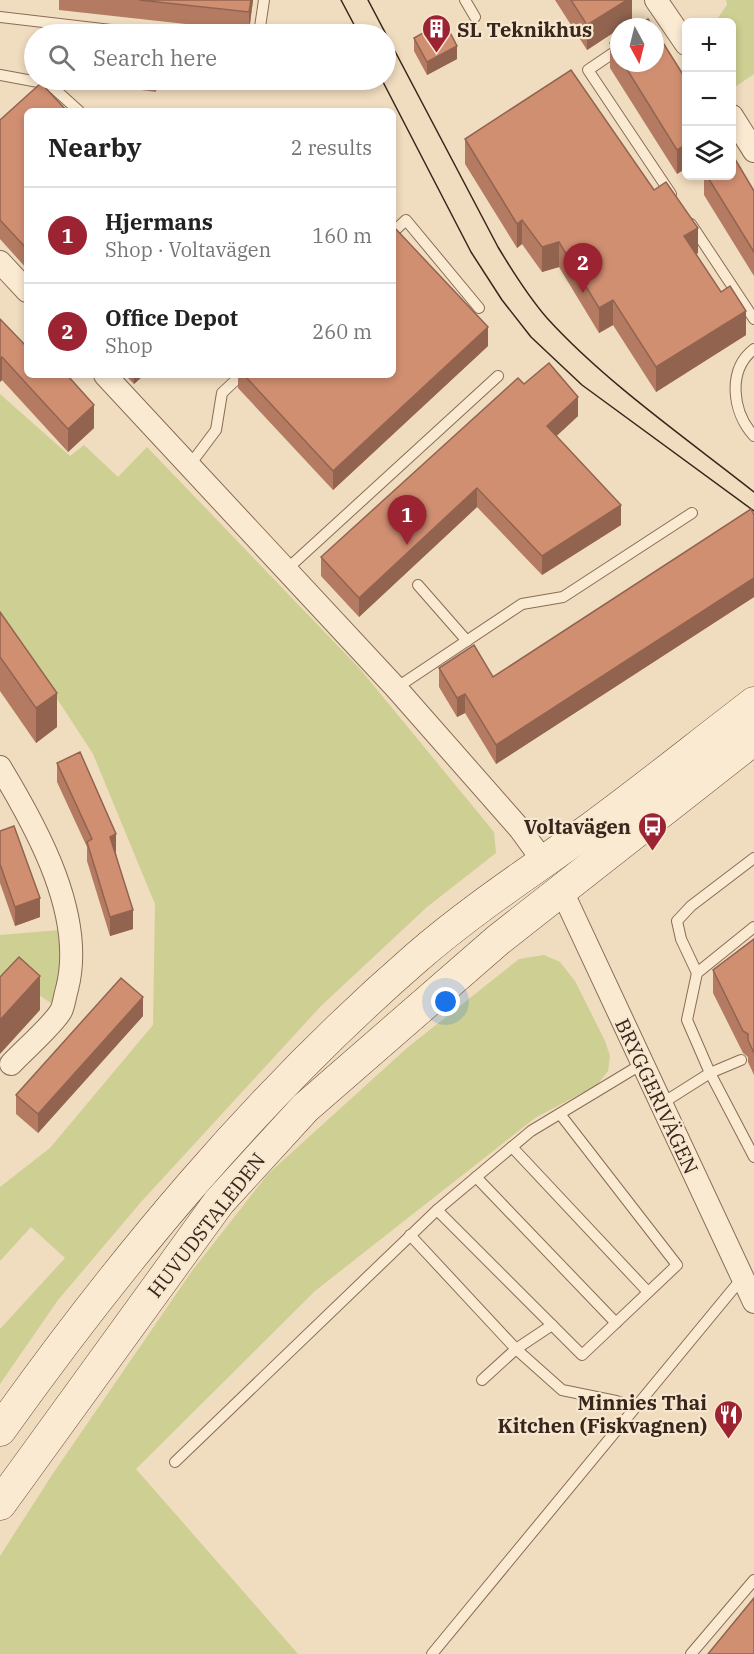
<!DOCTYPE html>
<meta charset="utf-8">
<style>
:root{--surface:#fff;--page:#f2f2f2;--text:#222;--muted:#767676;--line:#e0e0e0;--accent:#9c2331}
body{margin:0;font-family:"IBM Plex Serif",serif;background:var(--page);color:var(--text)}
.controls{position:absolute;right:18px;top:18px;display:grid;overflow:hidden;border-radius:9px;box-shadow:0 3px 9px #0003}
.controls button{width:54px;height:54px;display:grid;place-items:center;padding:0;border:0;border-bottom:2px solid var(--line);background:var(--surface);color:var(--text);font:30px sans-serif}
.compass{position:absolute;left:610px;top:18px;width:54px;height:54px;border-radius:50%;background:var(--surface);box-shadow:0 3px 9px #0003;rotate:173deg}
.you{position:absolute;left:446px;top:1002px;width:21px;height:21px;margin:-15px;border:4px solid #fff;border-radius:50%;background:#1a73e8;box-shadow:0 0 0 9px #1a73e833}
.badge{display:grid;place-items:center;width:39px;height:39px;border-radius:50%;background:var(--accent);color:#fff;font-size:20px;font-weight:700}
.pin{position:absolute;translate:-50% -50px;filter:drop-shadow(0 2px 3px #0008)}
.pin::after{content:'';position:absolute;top:32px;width:21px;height:18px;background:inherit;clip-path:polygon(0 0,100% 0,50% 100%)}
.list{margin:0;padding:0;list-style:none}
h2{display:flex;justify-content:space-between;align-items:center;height:78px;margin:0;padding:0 24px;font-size:26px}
h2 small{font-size:20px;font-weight:400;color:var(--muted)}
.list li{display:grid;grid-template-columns:39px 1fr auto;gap:18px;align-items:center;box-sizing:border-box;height:96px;padding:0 24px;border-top:2px solid var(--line)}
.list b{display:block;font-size:22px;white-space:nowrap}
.list p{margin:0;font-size:20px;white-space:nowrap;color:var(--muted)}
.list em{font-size:20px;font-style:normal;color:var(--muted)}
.icon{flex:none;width:33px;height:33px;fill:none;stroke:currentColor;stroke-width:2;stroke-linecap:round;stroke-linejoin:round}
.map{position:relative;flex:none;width:754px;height:1654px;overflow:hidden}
.search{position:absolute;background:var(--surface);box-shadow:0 3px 9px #0003;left:24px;top:24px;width:372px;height:66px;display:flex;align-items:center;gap:15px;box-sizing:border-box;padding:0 21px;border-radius:33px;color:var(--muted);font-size:22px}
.panel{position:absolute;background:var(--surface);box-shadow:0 3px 9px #0003;left:24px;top:108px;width:372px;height:270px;border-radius:9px}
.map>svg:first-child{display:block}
</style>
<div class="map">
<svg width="754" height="1654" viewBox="0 0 754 1654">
<rect width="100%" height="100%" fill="#f0dcbf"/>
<!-- green -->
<g fill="#cecf92">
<polygon points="726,0 754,0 754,74 735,87 732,82 732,22 715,22 727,5"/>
<polygon points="0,394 70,456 84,445 118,477 147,447 360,669 494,832 496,853 427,907 321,1006 141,1202 58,1300 0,1384 0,1329 65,1258 31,1227 0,1261 0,1187 50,1148 153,1025 155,904 93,754 0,611"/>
<polygon points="59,930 61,969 54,1005 18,981 0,979 0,935"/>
<polygon points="544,955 560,962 575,981 605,1041 610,1056 608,1071 597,1085 535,1118 315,1291 136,1469 298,1654 0,1654 0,1556 52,1475 192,1271 268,1174 407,1048 519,959"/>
</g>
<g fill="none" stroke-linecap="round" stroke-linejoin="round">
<defs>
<g id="service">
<polyline points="465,0 475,17"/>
<polyline points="0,17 145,34"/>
<polyline points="259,34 264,0"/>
<polyline points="619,49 588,70 671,194"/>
<polyline points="0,75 49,84 79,111"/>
<polyline points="691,224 754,319"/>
<polyline points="393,232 406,220 479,308"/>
<path d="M 754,349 C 727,370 732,412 754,436"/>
<polyline points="189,466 216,430 222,393 241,375"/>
<polyline points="286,570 498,376"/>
<polyline points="418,585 467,641"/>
<polyline points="396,688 522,604 563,597 692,513"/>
<polyline points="697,973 681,939 677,921 691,906 754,858"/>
<polyline points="741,1060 710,1073 754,1157"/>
<polyline points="661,1104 710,1073 687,1020 697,973 754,927"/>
<polyline points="512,1147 648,1292"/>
<polyline points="476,1177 616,1323"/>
<polyline points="437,1210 582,1355 677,1265 560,1114"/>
<polyline points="410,1235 516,1349 562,1390 616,1401 634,1407"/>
<polyline points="482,1380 516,1349 552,1325"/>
<polyline points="175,1462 437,1210 531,1131 642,1064"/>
<polyline points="432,1654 743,1277"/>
<polyline points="691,1654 754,1580"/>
</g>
<g id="minor">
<polyline points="656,0 686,44"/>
<polyline points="732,116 754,151"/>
<polyline points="0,262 27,291"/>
<polyline points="105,375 396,688 520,829 544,862"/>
<path d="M 0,767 C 37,828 86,916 67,989 C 65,995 64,1005 61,1011 C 53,1025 23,1051 11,1064"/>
<polyline points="561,889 754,1302"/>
</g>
<g id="secondary">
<path d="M 0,1430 C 122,1259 257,1096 416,958 C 470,911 531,871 590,829 C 646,788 699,745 754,703"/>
<polyline points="0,1504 219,1202 305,1108 498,940 754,739"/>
</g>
</defs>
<!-- service casing -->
<use href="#service" stroke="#8a6c56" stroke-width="12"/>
<!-- minor casing -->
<use href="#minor" stroke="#8a6c56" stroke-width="24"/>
<!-- secondary casing -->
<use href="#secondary" stroke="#6c4d39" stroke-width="33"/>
<!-- service -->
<use href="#service" stroke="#fbead2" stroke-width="10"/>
<!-- minor -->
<use href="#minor" stroke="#fbead2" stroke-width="22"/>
<!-- secondary -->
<use href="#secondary" stroke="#fbead2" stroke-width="32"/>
<!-- tram -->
<g stroke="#38261c" stroke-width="1.5">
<polyline points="341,0 359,34"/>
<path d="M 368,0 L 498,247 C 513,272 528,296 547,318 C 604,381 687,439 754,492"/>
<polyline points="382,80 471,252 502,300 531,337 582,385 754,511"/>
</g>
</g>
<!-- wall -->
<g fill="#b47b62">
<polygon points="59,0 253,0 249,31 59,10"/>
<polygon points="555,0 632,0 632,21 619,27 619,29 587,50"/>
<polygon points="414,38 457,59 427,75 414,51"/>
<polygon points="619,38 619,63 655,63 687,81 677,174 610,68 610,43"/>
<polygon points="68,80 157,80 156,92"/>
<polygon points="27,111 27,269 0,239 0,120"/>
<polygon points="465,139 698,253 696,254 746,335 656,392 613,325 599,333 559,267 542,272 522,244 517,248 465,164"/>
<polygon points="704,176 732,176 754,191 754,276 704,195"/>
<polygon points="0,319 94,428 68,452 2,380 0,382"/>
<polygon points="488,346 333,490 238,388 238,375 393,375"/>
<polygon points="125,375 144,375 134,384"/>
<polygon points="524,384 578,416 556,436 621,525 542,575 477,507 359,617 321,576 321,557"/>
<polygon points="754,515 754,597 496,764 465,713 457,717 439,687 439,668 493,677"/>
<polygon points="0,612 57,727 36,743 0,691"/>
<polygon points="57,763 116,853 133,929 110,936 87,861 87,847 57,782"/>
<polygon points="0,831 40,917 15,926 0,883"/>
<polygon points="754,939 754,1075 748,1062 748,1057 743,1053 713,993 713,970"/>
<polygon points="143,1016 38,1133 16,1114 16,1095"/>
</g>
<!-- shaded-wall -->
<g fill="#926450">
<polygon points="251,0 253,0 249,31 249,12"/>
<polygon points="627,0 632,0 632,21 623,27 619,27 619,29 587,50 587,25"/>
<polygon points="457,46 457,59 427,75 427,62"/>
<polygon points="687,144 687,168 677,174 677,150"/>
<polygon points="522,220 522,244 517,248 517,224"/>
<polygon points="698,228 698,253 684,261 684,236"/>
<polygon points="559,242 559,267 542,272 542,247"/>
<polygon points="613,300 613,325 599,333 599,308"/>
<polygon points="746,311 746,335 656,392 656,367"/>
<polygon points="488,327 488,346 333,490 333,471"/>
<polygon points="2,357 2,380 0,382 0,359"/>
<polygon points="134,375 144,375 134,384"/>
<polygon points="578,397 578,416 547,445 547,426"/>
<polygon points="94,405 94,428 68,452 68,429"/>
<polygon points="477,488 477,507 359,617 359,598"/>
<polygon points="621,505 621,525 542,575 542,556"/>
<polygon points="754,578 754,597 496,764 496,745"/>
<polygon points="57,693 57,727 36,743 36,708"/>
<polygon points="465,694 465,713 457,717 457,698"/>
<polygon points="116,834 116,853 110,856 110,837"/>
<polygon points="40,898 40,917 15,926 15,907"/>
<polygon points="133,910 133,929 110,936 110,917"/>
<polygon points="40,976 40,1010 0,1054 0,1020"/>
<polygon points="143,997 143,1016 38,1133 38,1114"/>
</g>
<!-- building -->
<g fill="#d18f72" stroke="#926450" stroke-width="1.5">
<polygon points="139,0 251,0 249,12"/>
<polygon points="571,0 627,0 587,25"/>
<polygon points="648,19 653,27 636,27"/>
<polygon points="444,21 457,46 427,62 414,38"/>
<polygon points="655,30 687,81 687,144 677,150 623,63 655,63"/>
<polygon points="619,38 619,57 610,43"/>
<polygon points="571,70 654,190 666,182 698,228 684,236 721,292 730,286 746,311 656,367 613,300 599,308 559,242 542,247 522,220 517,224 465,139"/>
<polygon points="41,83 67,111 27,111 27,249 0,220 0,120"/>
<polygon points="732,154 754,191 754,252 707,176 732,176"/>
<polygon points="393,226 488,327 333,471 244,375 393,375"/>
<polygon points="0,319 27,347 27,375 67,375 94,405 68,429 2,357 0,359"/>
<polygon points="549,363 578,397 547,426 621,505 542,556 477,488 359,598 321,557 518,378 524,384"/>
<polygon points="751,509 754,515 754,578 496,745 465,694 457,698 439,668 474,645 493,677"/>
<polygon points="0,612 57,693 36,708 0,657"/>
<polygon points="80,752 116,834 110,837 133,910 110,917 87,842 92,839 57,763"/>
<polygon points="14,826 40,898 15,907 0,864 0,831"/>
<polygon points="754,939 754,1053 748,1040 748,1034 743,1031 713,970"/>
<polygon points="19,957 40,976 0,1020 0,977"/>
<polygon points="121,978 143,997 38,1114 16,1095"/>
<polygon points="754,1598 754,1654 708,1654"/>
</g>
<!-- icons -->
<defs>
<symbol id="building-pin" viewBox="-11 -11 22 30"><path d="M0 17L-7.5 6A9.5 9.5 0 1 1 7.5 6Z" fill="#9c2331" stroke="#f7e7cf"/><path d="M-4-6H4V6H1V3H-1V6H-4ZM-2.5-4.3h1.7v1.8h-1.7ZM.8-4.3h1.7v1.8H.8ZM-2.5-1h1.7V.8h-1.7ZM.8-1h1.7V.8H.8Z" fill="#fff"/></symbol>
<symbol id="bus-pin" viewBox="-11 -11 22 30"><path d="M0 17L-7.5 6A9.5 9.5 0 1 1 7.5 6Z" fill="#9c2331" stroke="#f7e7cf"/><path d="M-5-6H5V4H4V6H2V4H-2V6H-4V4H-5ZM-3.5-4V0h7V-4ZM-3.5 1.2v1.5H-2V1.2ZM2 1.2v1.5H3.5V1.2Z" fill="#fff"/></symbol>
<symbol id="restaurant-pin" viewBox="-11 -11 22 30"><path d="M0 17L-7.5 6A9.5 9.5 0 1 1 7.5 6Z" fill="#9c2331" stroke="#f7e7cf"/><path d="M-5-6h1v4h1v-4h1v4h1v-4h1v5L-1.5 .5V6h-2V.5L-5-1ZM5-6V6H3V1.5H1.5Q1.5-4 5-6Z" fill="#fff"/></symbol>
</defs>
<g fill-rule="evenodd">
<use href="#building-pin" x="420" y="12" width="33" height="45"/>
<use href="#bus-pin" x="636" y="810" width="33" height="45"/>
<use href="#restaurant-pin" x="712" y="1398" width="33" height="45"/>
</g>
<g text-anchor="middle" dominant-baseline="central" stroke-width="4.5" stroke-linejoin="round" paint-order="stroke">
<!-- poi labels -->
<g font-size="20" font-weight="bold" fill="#38261c" stroke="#f7e7cf" text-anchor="end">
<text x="457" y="29" text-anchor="start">SL Teknikhus</text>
<text x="631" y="826">Voltavägen</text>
<text x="707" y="1402">Minnies Thai<tspan x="707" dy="23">Kitchen (Fiskvagnen)</tspan></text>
</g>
<!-- street labels -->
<g font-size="20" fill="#38261c" stroke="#f7e7cf">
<text transform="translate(657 1096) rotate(65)">BRYGGERIVÄGEN</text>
<text transform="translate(206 1225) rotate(-52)">HUVUDSTALEDEN</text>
</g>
</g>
</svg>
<div class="controls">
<button>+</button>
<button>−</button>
<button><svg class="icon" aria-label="layers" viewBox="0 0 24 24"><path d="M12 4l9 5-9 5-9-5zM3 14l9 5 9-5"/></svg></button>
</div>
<svg class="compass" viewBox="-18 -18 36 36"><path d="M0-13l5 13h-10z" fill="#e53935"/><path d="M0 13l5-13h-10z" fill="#767676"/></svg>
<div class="you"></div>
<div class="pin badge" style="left:407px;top:545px">1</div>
<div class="pin badge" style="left:583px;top:293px">2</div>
<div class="search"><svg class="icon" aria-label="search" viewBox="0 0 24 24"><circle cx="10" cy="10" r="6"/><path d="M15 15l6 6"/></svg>Search here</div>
<section class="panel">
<h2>Nearby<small>2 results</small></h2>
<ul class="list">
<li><span class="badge">1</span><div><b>Hjermans</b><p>Shop · Voltavägen</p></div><em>160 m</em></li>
<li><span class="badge">2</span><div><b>Office Depot</b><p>Shop</p></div><em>260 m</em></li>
</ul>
</section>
</div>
